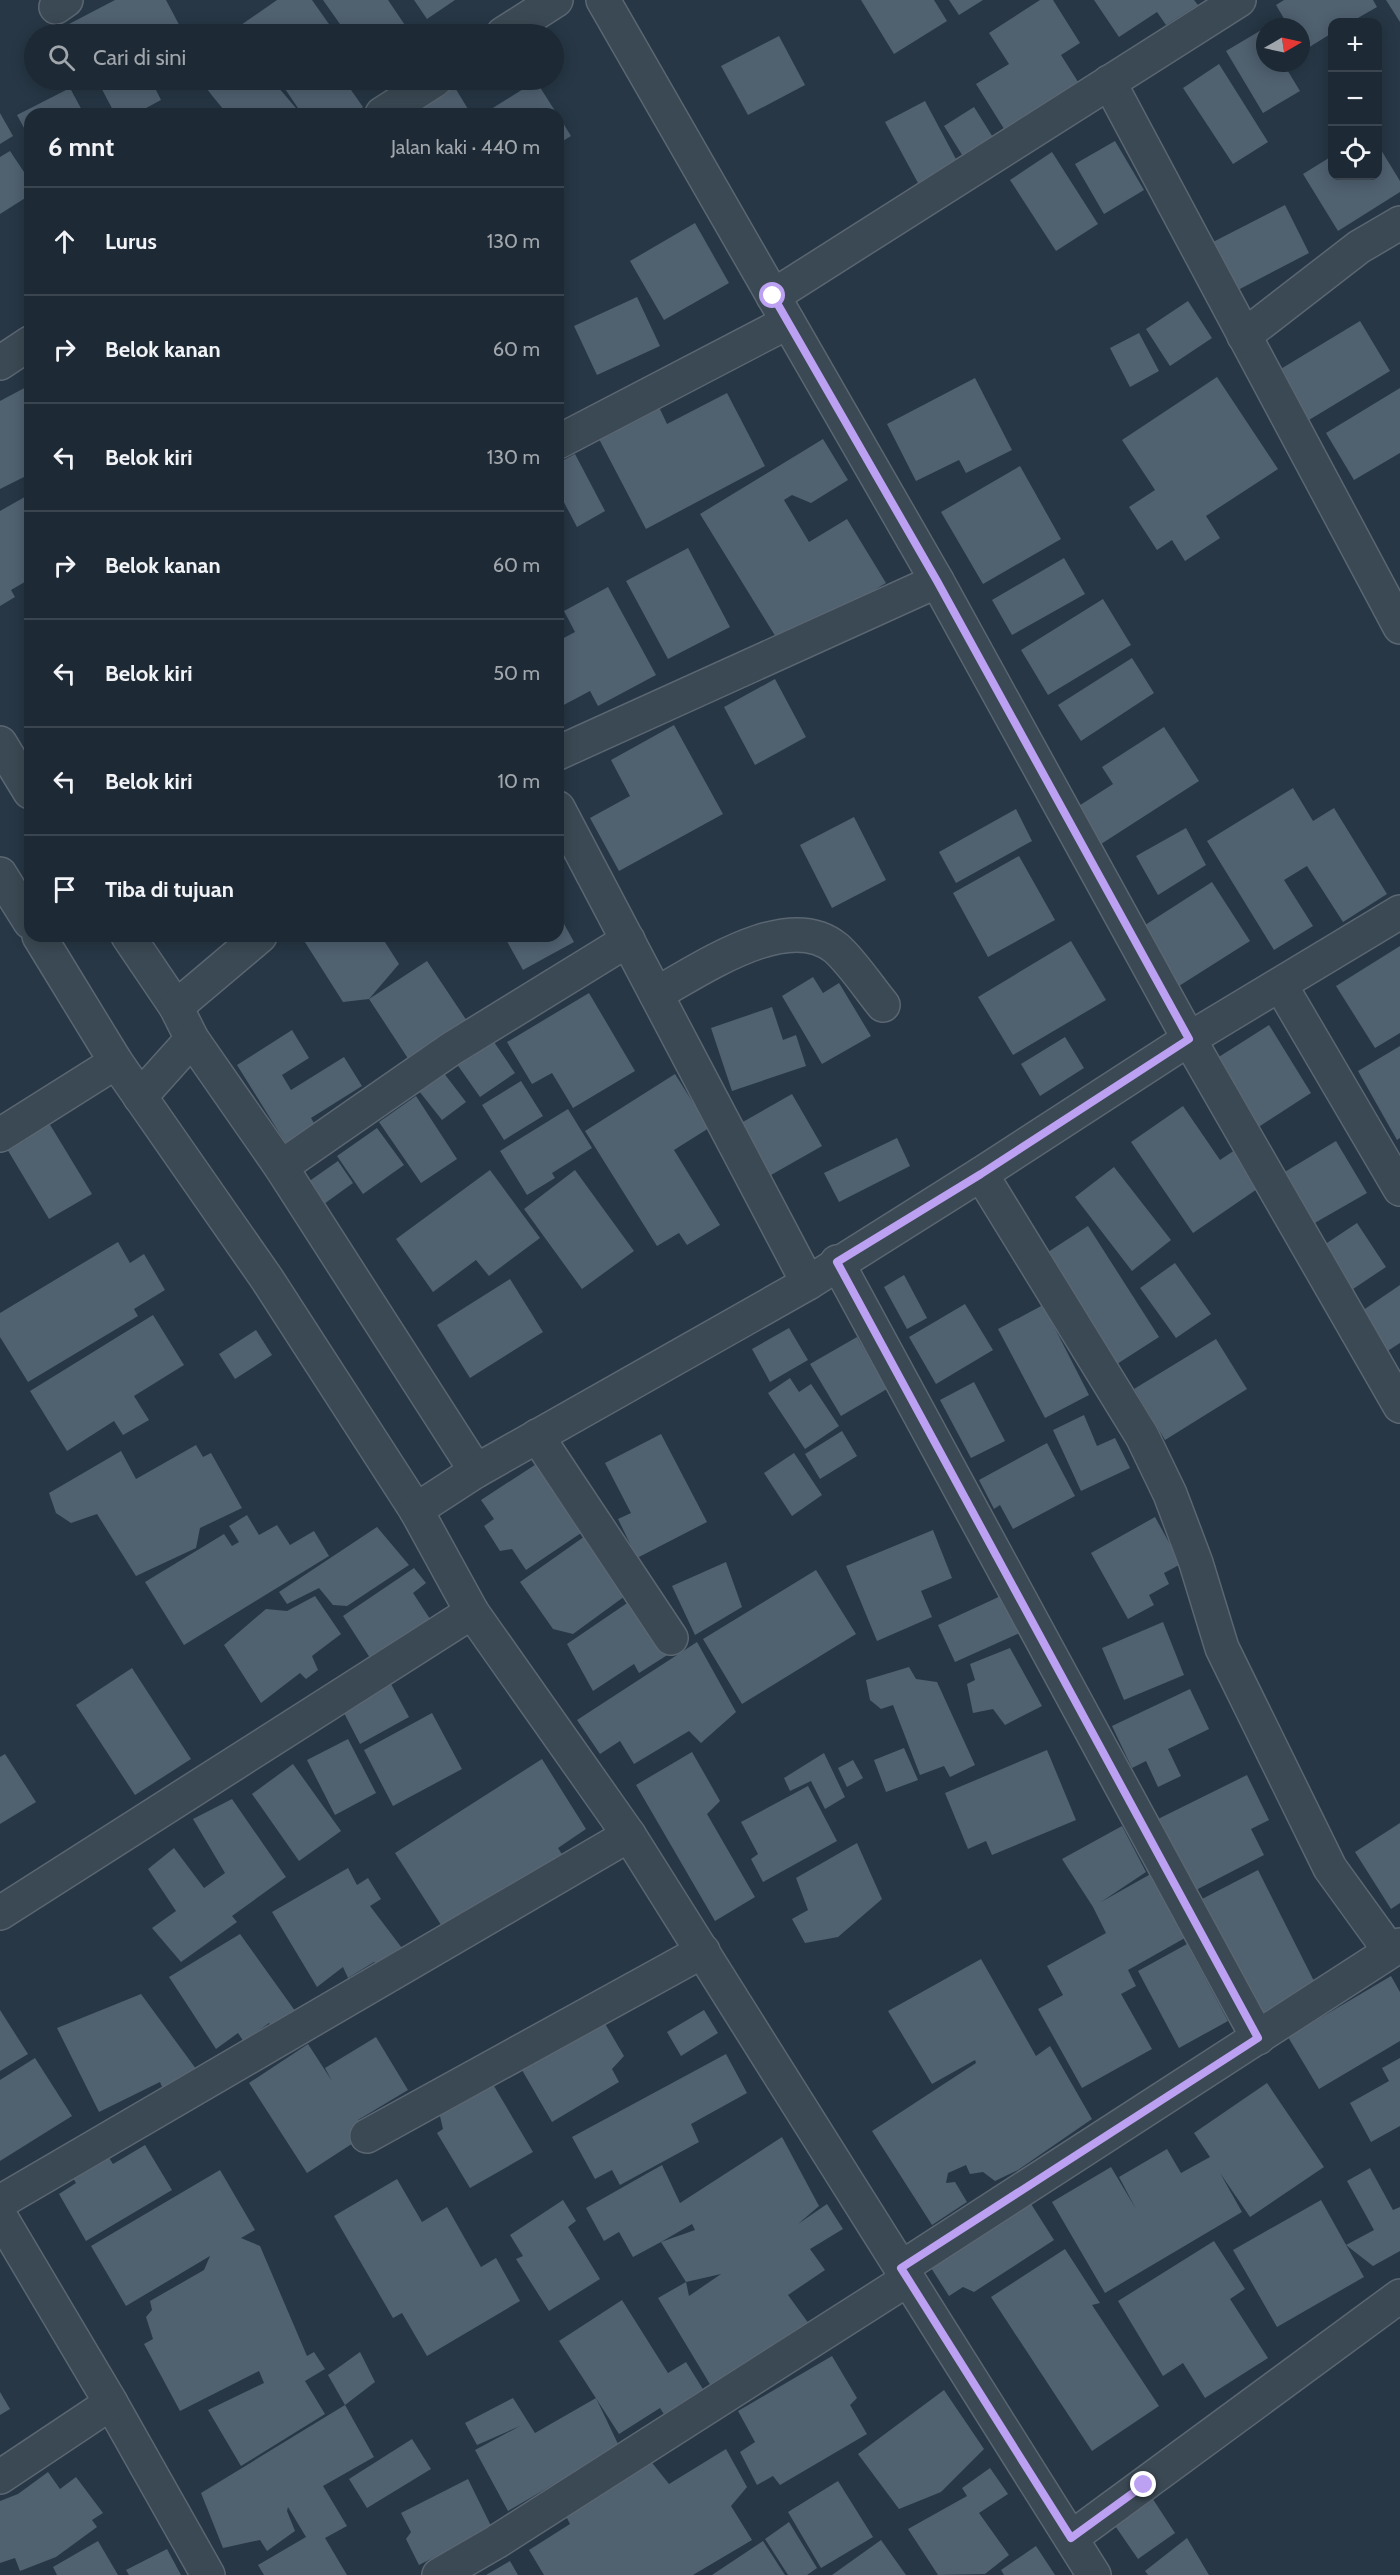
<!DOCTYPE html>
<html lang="id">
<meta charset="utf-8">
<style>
:root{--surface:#1d2934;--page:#2a3540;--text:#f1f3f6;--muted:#a0a6ac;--line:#3b454f}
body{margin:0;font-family:Cabin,sans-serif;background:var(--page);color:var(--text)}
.controls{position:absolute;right:18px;top:18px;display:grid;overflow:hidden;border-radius:12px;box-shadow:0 3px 15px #0003}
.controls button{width:54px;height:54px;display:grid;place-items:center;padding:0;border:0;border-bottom:2px solid var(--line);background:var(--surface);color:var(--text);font:30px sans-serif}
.compass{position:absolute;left:1256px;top:18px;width:54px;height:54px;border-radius:50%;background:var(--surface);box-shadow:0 3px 15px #0003;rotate:81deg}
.stop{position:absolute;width:18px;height:18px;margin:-14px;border:4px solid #bca0f2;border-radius:50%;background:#fff}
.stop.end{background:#bca0f2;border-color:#fff;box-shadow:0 2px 6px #0008}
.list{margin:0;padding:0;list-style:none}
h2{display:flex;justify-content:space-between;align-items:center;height:78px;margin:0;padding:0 24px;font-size:26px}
h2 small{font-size:20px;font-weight:400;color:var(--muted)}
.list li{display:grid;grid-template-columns:39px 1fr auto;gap:18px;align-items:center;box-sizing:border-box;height:108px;padding:0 24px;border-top:2px solid var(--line)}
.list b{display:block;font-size:22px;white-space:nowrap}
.list em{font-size:20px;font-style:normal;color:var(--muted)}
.icon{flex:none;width:33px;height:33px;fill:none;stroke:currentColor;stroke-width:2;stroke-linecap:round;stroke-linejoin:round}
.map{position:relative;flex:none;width:1400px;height:2575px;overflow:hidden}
.search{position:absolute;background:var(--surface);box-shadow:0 3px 15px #0003;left:24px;top:24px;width:540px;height:66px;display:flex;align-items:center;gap:15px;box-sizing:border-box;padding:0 21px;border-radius:33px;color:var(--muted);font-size:22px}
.panel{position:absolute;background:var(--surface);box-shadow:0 3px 15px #0003;left:24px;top:108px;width:540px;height:834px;border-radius:18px}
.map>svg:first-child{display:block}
</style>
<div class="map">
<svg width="1400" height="2575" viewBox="0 0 1400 2575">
<rect width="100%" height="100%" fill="#273745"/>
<!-- building -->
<g fill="#506170" fill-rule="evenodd">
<polygon points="115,0 166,0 184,34 74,34 69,24"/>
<polygon points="277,0 312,0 336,34 247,34 241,25"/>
<polygon points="323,0 388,0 411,34 347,34"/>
<polygon points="414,0 455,0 427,19"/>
<polygon points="861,0 934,0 947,21 894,54"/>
<polygon points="949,0 983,0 959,15"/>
<polygon points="1040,0 1053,0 1080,43 1061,55 1080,85 1006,132 976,84 1009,64 989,33"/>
<polygon points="1094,0 1194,0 1198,5 1166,25 1157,12 1119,37"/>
<polygon points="1284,0 1373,0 1377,7 1351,22 1332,22 1332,33 1303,51 1301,47 1301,27 1289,27 1276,5"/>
<polygon points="1386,0 1400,0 1400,22"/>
<polygon points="1263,29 1265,33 1265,63 1283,63 1300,91 1263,113 1226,51"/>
<polygon points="779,36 805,85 748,115 721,66"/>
<polygon points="1219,64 1268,142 1233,164 1183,88"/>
<polygon points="97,80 151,80 161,100 135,114 115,114"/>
<polygon points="217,80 272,80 301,114 227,114 206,88"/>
<polygon points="279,80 344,80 363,107 354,114 302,114"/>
<polygon points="536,81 557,114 483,114"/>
<polygon points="454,86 471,114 410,114"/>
<polygon points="70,88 84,114 30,114 30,139 17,115"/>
<polygon points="925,101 957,161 918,183 885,122"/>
<polygon points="974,107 994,139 964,158 944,126"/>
<polygon points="0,113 13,136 0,144"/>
<polygon points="558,115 571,136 558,144"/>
<polygon points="1115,141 1144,190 1104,214 1075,164"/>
<polygon points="1378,145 1400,181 1400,192 1338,231 1303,174 1332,156 1332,176 1378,176"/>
<polygon points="10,151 30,181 30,195 0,214 0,157"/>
<polygon points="1052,152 1098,224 1056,251 1010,180"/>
<polygon points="1285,205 1309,253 1238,290 1213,242"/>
<polygon points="695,223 729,283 664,320 630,261"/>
<polygon points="637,297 660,346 597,375 574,326"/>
<polygon points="1188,301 1212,338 1170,366 1146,329"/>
<polygon points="1360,321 1390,371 1309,420 1279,370"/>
<polygon points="1139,333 1159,371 1130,387 1110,348"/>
<polygon points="1217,377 1278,469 1206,516 1220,538 1185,561 1172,540 1157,550 1129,507 1155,490 1122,440"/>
<polygon points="975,378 1012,450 966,473 959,460 916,481 887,424"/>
<polygon points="30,385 30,474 0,489 0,401"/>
<polygon points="1400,388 1400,453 1354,480 1326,433"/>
<polygon points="727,393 765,466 646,529 599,439 659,407 667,424"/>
<polygon points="823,439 848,480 811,503 792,495 784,500 809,542 847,519 886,583 782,647 700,514"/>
<polygon points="575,454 605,511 577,527 558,491 558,463"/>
<polygon points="1020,466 1061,539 983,584 941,512"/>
<polygon points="30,494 30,579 11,590 15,597 0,606 0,511"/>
<polygon points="688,548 730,627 668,659 626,581"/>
<polygon points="1064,558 1085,594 1012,635 992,600"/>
<polygon points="608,587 656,675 598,706 590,691 558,708 558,641 575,632 564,611"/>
<polygon points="1103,599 1131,645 1048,695 1021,650"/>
<polygon points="1132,658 1154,693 1081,741 1058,705"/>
<polygon points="775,679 806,737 755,765 724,707"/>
<polygon points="674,725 723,814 619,871 590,818 630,796 611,760"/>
<polygon points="1164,727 1199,781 1098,846 1074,809 1113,784 1102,767"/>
<polygon points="1293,788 1313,821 1334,808 1387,894 1343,922 1307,866 1284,880 1313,926 1274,950 1207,841"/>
<polygon points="1016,809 1032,841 956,883 939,852"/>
<polygon points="854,817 886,880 832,908 800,845"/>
<polygon points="1186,828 1206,865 1158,895 1136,856"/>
<polygon points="1019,856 1055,920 988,957 953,893"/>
<polygon points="1212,882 1250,941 1179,986 1142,927"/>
<polygon points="558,913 574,942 523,970 504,936 558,936"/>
<polygon points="301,936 381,936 399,964 369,999 343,1002"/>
<polygon points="1071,941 1106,1000 1013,1055 978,997"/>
<polygon points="1400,946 1400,1033 1375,1048 1336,986"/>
<polygon points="427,961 467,1021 409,1060 369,999"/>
<polygon points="813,977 823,993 839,983 871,1036 822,1064 782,996"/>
<polygon points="589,993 635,1071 573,1108 552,1073 532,1084 507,1042"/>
<polygon points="772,1007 783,1040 796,1035 806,1066 732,1091 711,1028"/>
<polygon points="1269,1025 1311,1093 1257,1128 1214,1060"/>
<polygon points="292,1030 309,1058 282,1075 291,1090 344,1057 362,1086 311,1118 317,1128 288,1147 237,1065"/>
<polygon points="490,1036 515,1073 480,1097 454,1060"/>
<polygon points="1065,1037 1084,1068 1040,1096 1021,1064"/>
<polygon points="1400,1046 1400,1138 1397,1140 1358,1071"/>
<polygon points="443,1072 466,1102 442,1120 419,1091"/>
<polygon points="675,1074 709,1128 674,1150 720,1225 687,1245 679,1233 657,1246 585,1131"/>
<polygon points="521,1081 543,1116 504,1140 482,1105"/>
<polygon points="792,1094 822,1146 764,1179 734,1127"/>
<polygon points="416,1096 457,1159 421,1183 379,1122"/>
<polygon points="1183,1106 1220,1160 1238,1148 1263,1185 1193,1233 1131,1142"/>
<polygon points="568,1109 592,1148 552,1173 555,1178 527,1195 500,1151"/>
<polygon points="49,1123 92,1194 49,1219 7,1149"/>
<polygon points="377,1128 404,1165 363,1194 337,1156"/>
<polygon points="897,1138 910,1166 839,1202 824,1173"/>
<polygon points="1336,1141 1367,1193 1313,1224 1283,1173"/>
<polygon points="338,1161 353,1183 324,1204 308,1182"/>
<polygon points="1114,1167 1171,1240 1132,1271 1075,1197"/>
<polygon points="490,1170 540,1238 489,1276 476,1260 433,1292 396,1239"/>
<polygon points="575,1170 634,1251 582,1289 524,1209"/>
<polygon points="1357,1223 1386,1267 1350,1291 1321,1247"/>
<polygon points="1088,1226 1159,1337 1117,1364 1045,1254"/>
<polygon points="118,1242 130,1263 144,1254 165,1290 134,1309 138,1316 28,1382 0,1337 0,1313"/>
<polygon points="1175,1263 1211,1314 1176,1338 1140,1288"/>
<polygon points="904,1275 927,1318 907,1329 884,1287"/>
<polygon points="510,1279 543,1332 470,1378 437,1325"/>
<polygon points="1400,1285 1400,1343 1383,1354 1356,1315"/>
<polygon points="965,1304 993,1350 936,1384 909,1337"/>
<polygon points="1043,1305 1089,1395 1045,1418 998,1329"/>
<polygon points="153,1315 184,1365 134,1396 149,1420 123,1435 114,1421 67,1451 30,1391"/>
<polygon points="789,1328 808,1360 770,1382 752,1349"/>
<polygon points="256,1330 272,1355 235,1379 219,1354"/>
<polygon points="857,1337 887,1389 841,1416 810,1364"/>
<polygon points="1216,1339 1247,1389 1165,1440 1134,1389"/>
<polygon points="790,1378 799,1392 811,1384 839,1426 805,1449 768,1393"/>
<polygon points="974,1382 1005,1441 971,1458 940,1400"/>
<polygon points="1084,1415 1097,1446 1115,1438 1130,1468 1081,1491 1053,1430"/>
<polygon points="842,1431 857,1456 820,1479 805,1454"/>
<polygon points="661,1434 707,1522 637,1558 618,1519 631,1513 605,1463"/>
<polygon points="1047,1443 1075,1496 1013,1529 1000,1505 994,1509 979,1480"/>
<polygon points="196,1445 203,1457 211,1453 242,1508 200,1528 196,1548 136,1576 97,1514 71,1523 56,1513 49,1493 121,1451 136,1479"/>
<polygon points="794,1453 822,1495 792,1516 764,1473"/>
<polygon points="547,1457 593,1525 526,1570 512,1549 500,1551 484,1526 494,1519 481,1500"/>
<polygon points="247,1515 259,1535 277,1525 290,1545 314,1531 329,1556 184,1645 145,1582 224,1534 232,1546 239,1542 229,1526"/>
<polygon points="1155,1517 1181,1564 1164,1573 1169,1584 1149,1595 1154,1605 1128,1619 1091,1553"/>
<polygon points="377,1527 409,1565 347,1606 333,1605 319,1588 287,1604 279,1592"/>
<polygon points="595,1529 636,1588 573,1634 553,1629 520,1582"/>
<polygon points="933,1530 952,1578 921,1591 932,1617 877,1641 846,1566"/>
<polygon points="726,1562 742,1607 695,1635 672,1586"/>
<polygon points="414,1568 426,1583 413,1593 434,1625 374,1664 343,1616"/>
<polygon points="816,1570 856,1634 742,1704 703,1639"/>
<polygon points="1005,1594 1022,1632 955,1662 938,1625"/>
<polygon points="315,1596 341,1634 312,1656 318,1670 306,1679 300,1673 261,1703 224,1645 266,1609 287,1611"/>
<polygon points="636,1597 669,1654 639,1673 634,1664 593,1691 567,1644"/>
<polygon points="1163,1622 1184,1675 1124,1700 1102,1648"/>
<polygon points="697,1642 736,1712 701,1743 689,1731 634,1764 620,1741 600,1754 577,1720"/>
<polygon points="1010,1648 1042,1706 1005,1725 993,1709 973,1713 967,1684 975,1680 970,1664"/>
<polygon points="909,1667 916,1679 937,1682 975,1765 950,1777 944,1766 920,1775 893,1705 881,1709 870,1700 866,1680"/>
<polygon points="132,1668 191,1759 135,1795 76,1705"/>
<polygon points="391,1684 409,1717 360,1744 343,1711"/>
<polygon points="1190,1689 1209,1729 1168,1749 1181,1776 1158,1787 1146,1761 1132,1768 1112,1726"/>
<polygon points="432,1713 462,1769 393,1806 364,1750"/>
<polygon points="348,1739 376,1793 335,1815 307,1760"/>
<polygon points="904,1748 918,1780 886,1792 874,1760"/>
<polygon points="1047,1750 1076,1820 992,1855 986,1841 968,1849 945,1793"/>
<polygon points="692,1752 720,1801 707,1814 755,1897 715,1921 636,1785"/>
<polygon points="824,1753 845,1797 825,1809 811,1781 790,1791 784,1778"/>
<polygon points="5,1754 36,1802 0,1824 0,1757"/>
<polygon points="542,1759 586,1829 558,1848 565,1859 443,1928 395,1853"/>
<polygon points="853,1760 863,1778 847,1787 838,1768"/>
<polygon points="293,1764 341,1831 299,1861 252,1794"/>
<polygon points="1247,1775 1269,1820 1251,1829 1264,1855 1194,1891 1158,1819"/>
<polygon points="808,1786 837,1841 763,1882 751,1859 758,1854 741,1822"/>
<polygon points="232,1799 286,1877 232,1916 237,1922 181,1962 152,1928 176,1911 148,1869 174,1848 204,1888 225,1873 193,1819"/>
<polygon points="1400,1823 1400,1903 1391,1909 1355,1852"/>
<polygon points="1122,1826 1146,1872 1101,1902 1156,1871 1192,1934 1128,1970 1136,1986 1121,1994 1152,2049 1082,2088 1038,2009 1063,1995 1047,1966 1106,1933 1093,1907 1062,1859"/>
<polygon points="857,1843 882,1899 838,1937 805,1943 792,1919 808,1910 796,1878"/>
<polygon points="348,1868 357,1885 368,1878 381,1899 370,1906 405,1952 382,1967 374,1962 348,1978 343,1967 317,1987 272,1912"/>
<polygon points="1258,1870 1317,1987 1261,2016 1202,1899"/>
<polygon points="240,1934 298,2015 276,2032 269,2023 244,2042 238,2033 216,2049 169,1977"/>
<polygon points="1187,1944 1228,2021 1179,2048 1138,1971"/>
<polygon points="981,1959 1036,2056 1050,2046 1092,2119 1018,2170 995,2181 983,2172 970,2174 966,2165 948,2173 946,2183 955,2182 967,2202 932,2225 872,2131 976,2063 975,2060 932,2084 888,2011"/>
<polygon points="1391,1976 1400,1992 1400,2041 1319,2089 1288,2037"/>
<polygon points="141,1994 202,2077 165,2094 160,2082 99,2112 57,2028"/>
<polygon points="0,2010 28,2054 0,2071"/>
<polygon points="704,2010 718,2033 681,2056 667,2032"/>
<polygon points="604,2022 624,2056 612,2069 619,2082 552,2122 522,2070"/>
<polygon points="376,2037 408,2090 358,2120 367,2134 307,2173 249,2083 308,2044 332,2081 325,2068"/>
<polygon points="726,2054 747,2093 691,2124 699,2142 620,2185 612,2170 595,2179 572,2137"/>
<polygon points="35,2058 72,2116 0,2161 0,2080"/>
<polygon points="1400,2058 1400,2126 1371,2142 1350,2103 1389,2081 1382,2068"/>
<polygon points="491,2081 533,2152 470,2188 437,2133 443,2129 439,2112"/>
<polygon points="1267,2083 1324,2167 1250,2217 1220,2173 1242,2212 1105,2293 1052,2202 1111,2167 1136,2209 1119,2177 1167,2149 1181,2173 1210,2157 1194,2133"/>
<path d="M 782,2137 L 819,2206 L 798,2224 L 827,2204 L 843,2229 L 810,2249 L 825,2270 L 788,2295 L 812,2328 L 714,2391 L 658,2298 L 686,2282 L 689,2296 L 721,2274 L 686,2282 L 661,2242 L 633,2257 L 619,2232 L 604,2241 L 586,2208 L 662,2165 L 680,2203 ZM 692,2224 L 695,2230 L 661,2242 Z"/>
<polygon points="145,2145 172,2190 86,2241 59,2194 76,2183 68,2170 104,2150 113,2164"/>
<polygon points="1370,2168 1393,2210 1400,2207 1400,2251 1373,2266 1346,2245 1374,2230 1347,2181"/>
<polygon points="220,2170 255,2230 241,2238 260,2246 307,2356 314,2352 325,2369 305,2381 325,2414 241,2466 208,2410 264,2383 259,2371 180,2411 144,2344 153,2339 146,2317 152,2310 150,2301 204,2270 210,2256 126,2306 91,2246"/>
<polygon points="397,2179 422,2222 447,2207 481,2267 496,2258 520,2301 427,2356 402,2313 393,2318 334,2216"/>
<polygon points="1026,2196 1054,2240 974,2292 963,2287 949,2296 926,2260"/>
<polygon points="563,2200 576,2221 568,2227 600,2279 549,2311 516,2259 523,2256 510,2235"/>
<polygon points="1321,2200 1364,2277 1277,2327 1233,2250"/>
<polygon points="1214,2241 1245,2289 1230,2299 1268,2358 1205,2398 1183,2363 1163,2376 1118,2301"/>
<polygon points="1065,2249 1100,2303 1092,2305 1159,2406 1092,2451 991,2297"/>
<polygon points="622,2300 668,2373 686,2362 706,2394 667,2419 660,2408 619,2434 559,2341"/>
<polygon points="360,2352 375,2382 345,2405 328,2375"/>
<polygon points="832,2356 857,2398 850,2405 867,2434 780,2485 773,2476 757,2485 740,2452 755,2442 738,2411"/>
<polygon points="944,2390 984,2449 941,2492 899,2509 858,2454"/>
<polygon points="0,2392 10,2409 0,2415"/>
<polygon points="513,2398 535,2433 596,2398 619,2446 508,2511 475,2450 520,2426 477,2445 465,2423"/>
<polygon points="345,2405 374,2457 323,2486 347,2526 325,2538 347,2575 264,2575 258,2565 306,2537 288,2507 287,2511 295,2531 267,2551 260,2540 223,2548 201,2493"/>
<polygon points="412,2439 431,2469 367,2508 349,2479"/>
<polygon points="726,2449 747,2487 731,2506 752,2540 693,2575 544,2575 529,2550 570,2524 563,2510 649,2459 669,2484"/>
<polygon points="990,2468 1008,2494 979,2513 1009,2555 985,2574 938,2575 908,2529 967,2496 962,2488"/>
<polygon points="48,2472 60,2489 76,2477 103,2513 92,2520 97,2527 56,2557 20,2571 15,2558 0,2563 0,2501 18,2494"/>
<polygon points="468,2479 492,2528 419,2565 406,2539 411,2532 401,2513"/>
<polygon points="838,2481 873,2537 821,2568 788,2512"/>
<polygon points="1147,2490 1175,2533 1138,2559 1109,2517"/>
<polygon points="789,2522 817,2568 807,2575 788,2575 765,2539"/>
<polygon points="1187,2538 1209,2575 1148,2575 1145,2571"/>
<polygon points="881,2540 906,2575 832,2575"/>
<polygon points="98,2541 118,2575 57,2575 53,2567"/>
<polygon points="763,2541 785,2575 712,2575"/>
<polygon points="1036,2546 1055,2575 1004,2575 1001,2570"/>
<polygon points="167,2549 181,2575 129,2575 126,2570"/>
<polygon points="510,2561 518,2575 486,2575"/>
</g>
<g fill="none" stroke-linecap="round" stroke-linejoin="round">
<defs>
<g id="minor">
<polyline points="603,0 937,581 1189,1039 1400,1406"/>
<polyline points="56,7 66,0"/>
<polyline points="503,34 556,0"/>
<polyline points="1109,82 1400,627"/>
<polyline points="382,114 435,80"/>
<polyline points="773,296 1239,0"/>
<polyline points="1244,336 1359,247 1400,223"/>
<polyline points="0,363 30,343"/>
<polyline points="558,442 788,322"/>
<polyline points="0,743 30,792"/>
<polyline points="558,753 937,581"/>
<polyline points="558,808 808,1283"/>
<polyline points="0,874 30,922"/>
<polyline points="39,936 116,1062 267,1279 416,1510"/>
<polyline points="128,936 176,1007 192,1039 281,1167 476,1471"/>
<polyline points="1281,986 1400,1189"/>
<path d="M 656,994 C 700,970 788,908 836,948 C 852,962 869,988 883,1005"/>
<polyline points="176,1007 260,936"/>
<polyline points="140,1097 192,1039"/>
<polyline points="0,1135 116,1062"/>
<polyline points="281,1167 451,1049 628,940"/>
<polyline points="981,1174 1142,1436 1170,1494 1196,1563 1222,1648 1330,1868 1390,1951"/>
<polyline points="837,1262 1258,2038"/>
<polyline points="537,1436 671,1638"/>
<polyline points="0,1913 472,1612"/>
<polyline points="367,2136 703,1951"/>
<polyline points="0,2202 629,1835"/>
<polyline points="0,2216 111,2403 208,2575"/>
<polyline points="901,2268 1400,1945"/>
<polyline points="0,2477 111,2403"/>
<polyline points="1071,2538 1400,2296"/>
<polyline points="439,2575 496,2542 908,2279"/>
<polyline points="1094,2575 629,1835 472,1612 416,1510 476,1471 808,1283 981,1174 1189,1039 1400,912"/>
</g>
</defs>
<!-- minor casing -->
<use href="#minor" stroke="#5a6672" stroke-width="36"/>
<!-- minor -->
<use href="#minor" stroke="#3b4954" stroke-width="33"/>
</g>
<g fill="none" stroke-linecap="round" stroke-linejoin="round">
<!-- route -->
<polyline stroke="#bca0f2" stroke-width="8" points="773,296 937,581 1189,1039 981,1174 837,1262 1258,2038 901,2268 1071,2538 1144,2485"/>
</g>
</svg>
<div class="controls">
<button>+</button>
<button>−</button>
<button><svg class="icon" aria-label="locate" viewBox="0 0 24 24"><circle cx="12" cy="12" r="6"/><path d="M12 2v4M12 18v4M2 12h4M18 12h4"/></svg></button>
</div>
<svg class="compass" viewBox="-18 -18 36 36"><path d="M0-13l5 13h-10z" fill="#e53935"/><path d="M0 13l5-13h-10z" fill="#a0a6ac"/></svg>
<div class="stop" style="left:773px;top:296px"></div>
<div class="stop end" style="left:1144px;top:2485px"></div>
<div class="search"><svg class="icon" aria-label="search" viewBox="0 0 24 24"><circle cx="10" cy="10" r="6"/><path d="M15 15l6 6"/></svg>Cari di sini</div>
<section class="panel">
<h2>6 mnt<small>Jalan kaki · 440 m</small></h2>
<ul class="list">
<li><svg class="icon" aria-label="ahead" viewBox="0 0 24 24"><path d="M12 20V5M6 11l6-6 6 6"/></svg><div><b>Lurus</b></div><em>130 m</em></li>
<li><svg class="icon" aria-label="right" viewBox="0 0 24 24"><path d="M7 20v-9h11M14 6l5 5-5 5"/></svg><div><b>Belok kanan</b></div><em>60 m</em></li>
<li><svg class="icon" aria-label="left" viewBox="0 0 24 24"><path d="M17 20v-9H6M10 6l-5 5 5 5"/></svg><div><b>Belok kiri</b></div><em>130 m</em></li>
<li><svg class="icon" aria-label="right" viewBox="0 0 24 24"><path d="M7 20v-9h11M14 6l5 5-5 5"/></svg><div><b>Belok kanan</b></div><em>60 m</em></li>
<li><svg class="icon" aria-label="left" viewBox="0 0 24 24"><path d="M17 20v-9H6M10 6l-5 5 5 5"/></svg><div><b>Belok kiri</b></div><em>50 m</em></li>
<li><svg class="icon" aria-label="left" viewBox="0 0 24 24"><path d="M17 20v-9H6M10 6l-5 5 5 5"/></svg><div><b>Belok kiri</b></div><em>10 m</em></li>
<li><svg class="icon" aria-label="arrive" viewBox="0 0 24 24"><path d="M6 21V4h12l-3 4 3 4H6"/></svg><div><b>Tiba di tujuan</b></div></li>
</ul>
</section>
</div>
